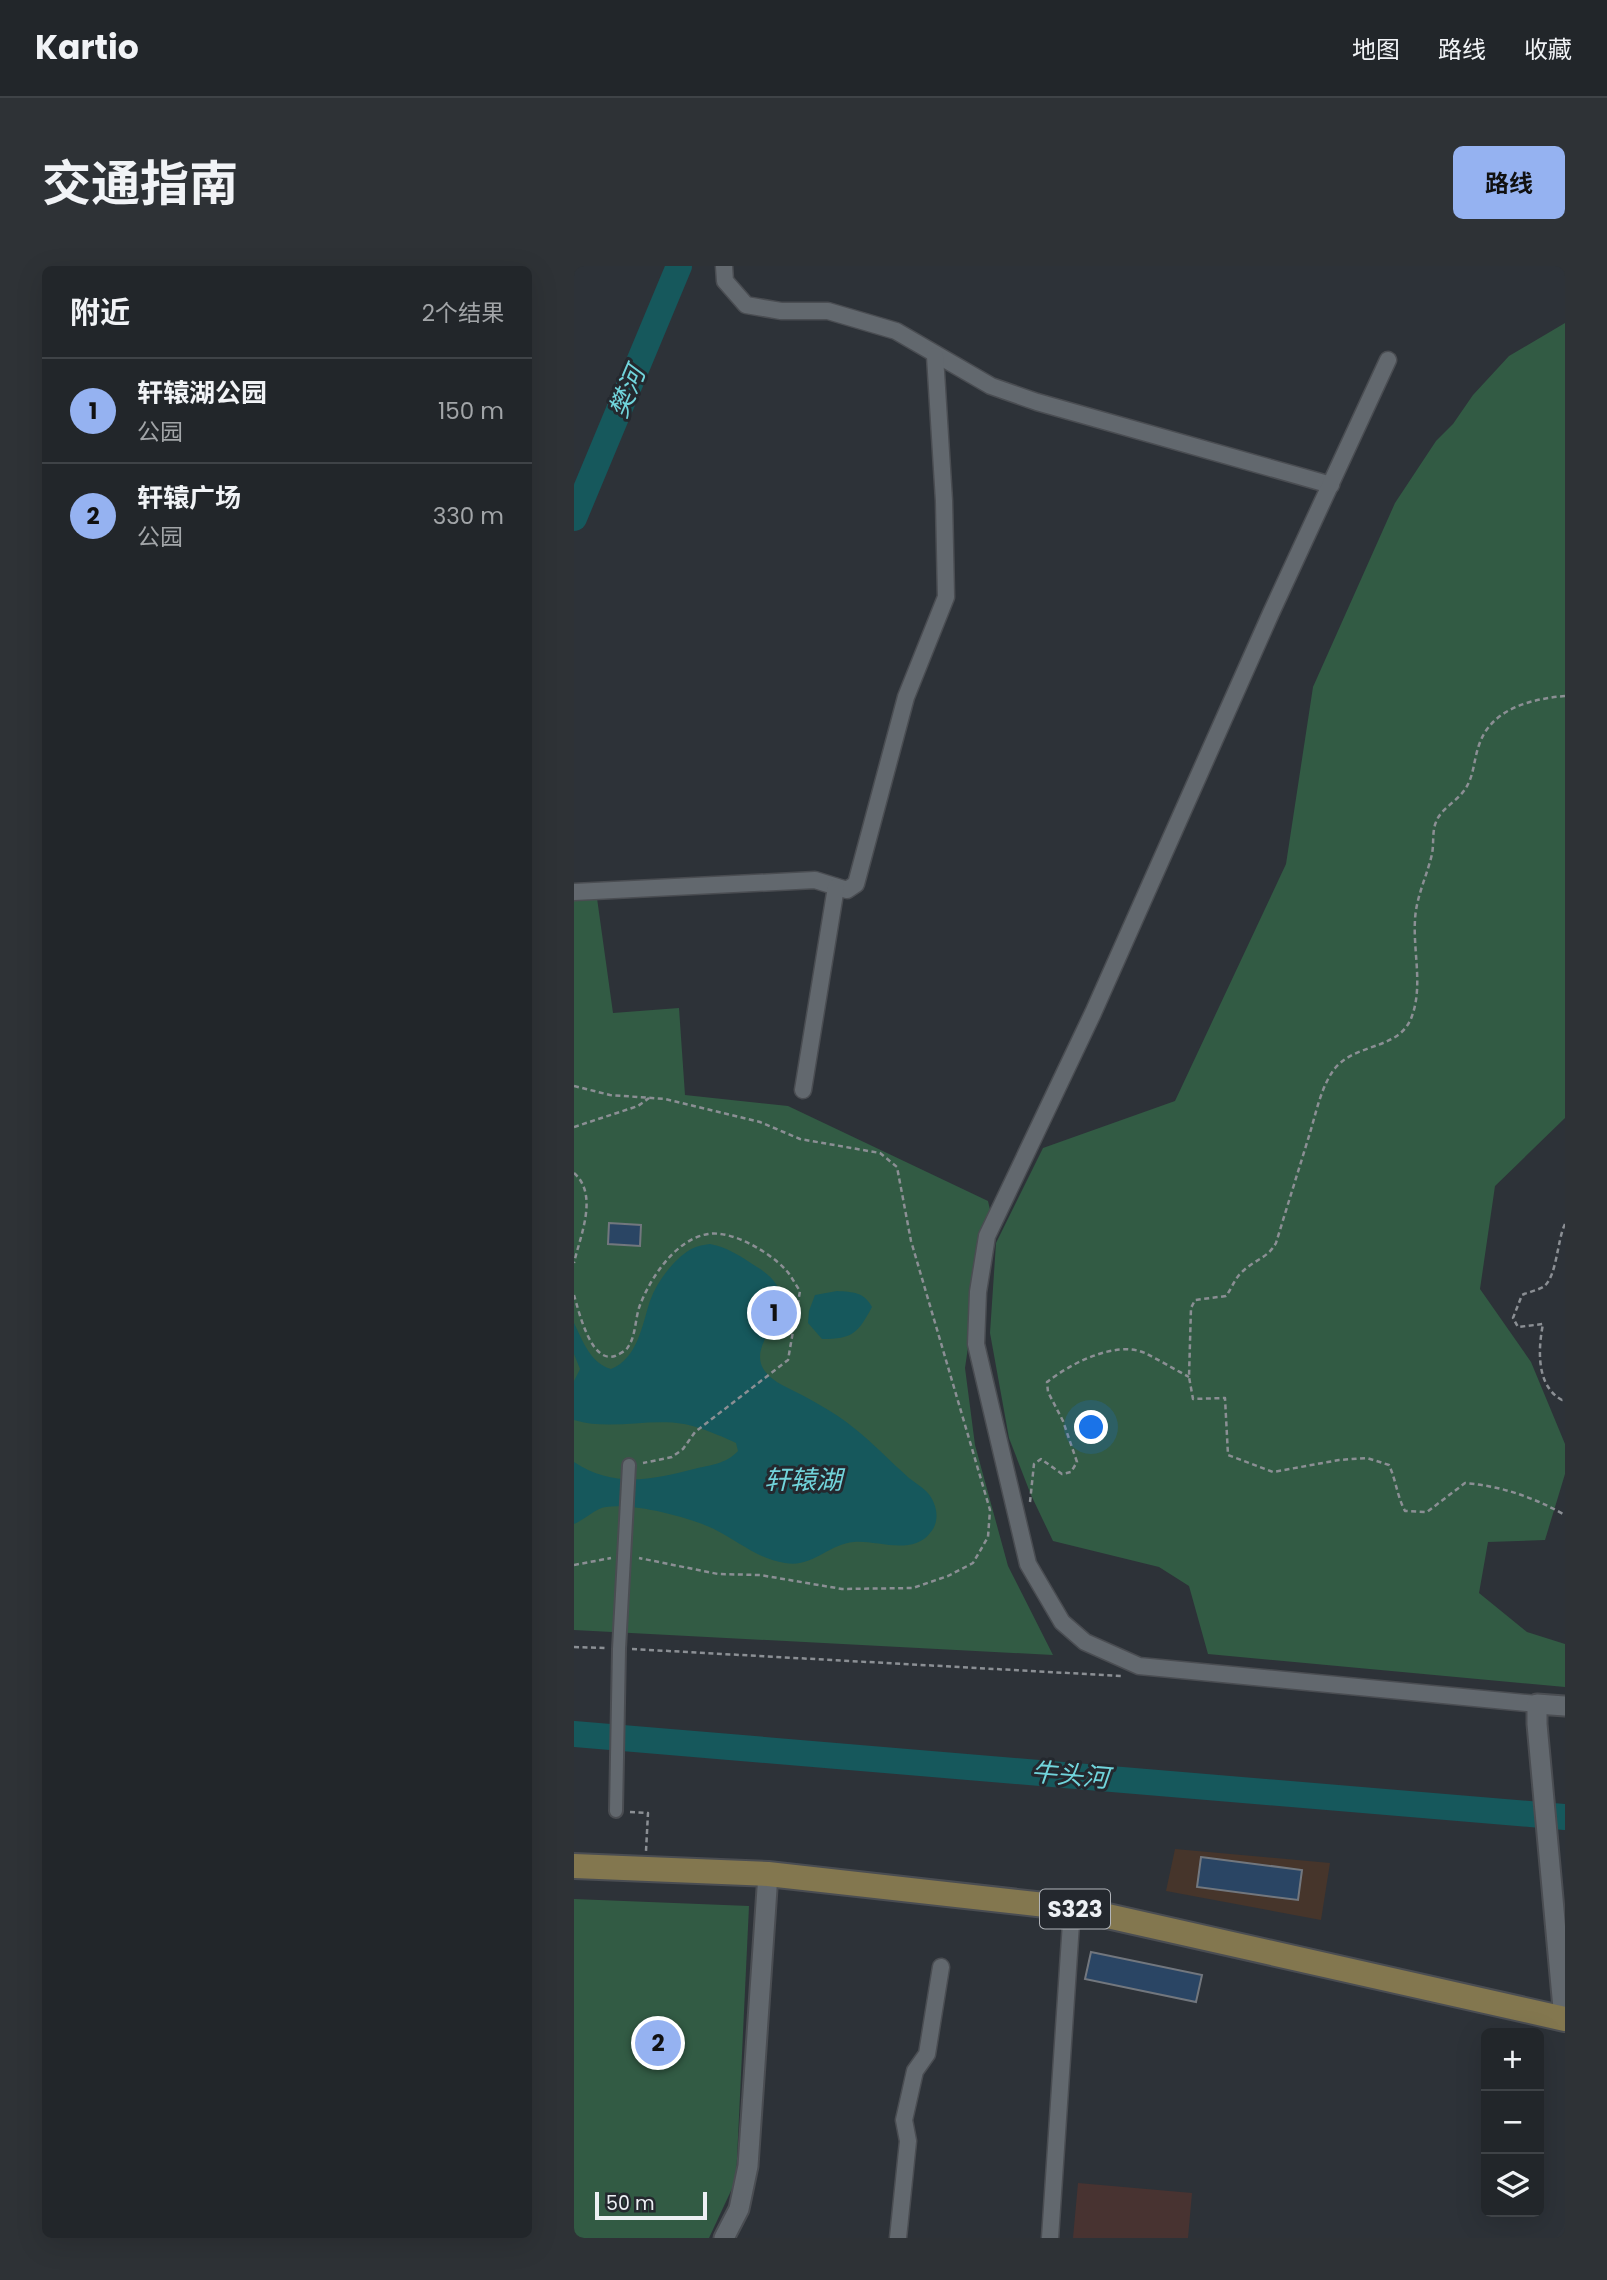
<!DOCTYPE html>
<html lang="zh">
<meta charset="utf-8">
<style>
:root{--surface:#22262a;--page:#2e3236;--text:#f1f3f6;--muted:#a2a5a8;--line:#3f4347;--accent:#95b2f1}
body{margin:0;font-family:Poppins,"Noto Sans SC",sans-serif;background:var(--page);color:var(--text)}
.controls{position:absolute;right:21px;bottom:21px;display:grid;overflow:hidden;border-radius:10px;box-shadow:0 7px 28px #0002}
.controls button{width:63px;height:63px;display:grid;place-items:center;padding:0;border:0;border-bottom:2px solid var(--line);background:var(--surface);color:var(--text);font:35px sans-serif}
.scale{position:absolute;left:21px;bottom:18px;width:112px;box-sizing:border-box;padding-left:7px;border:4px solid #edf0f4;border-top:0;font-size:19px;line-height:24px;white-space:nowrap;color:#edf0f4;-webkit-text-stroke:5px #24282e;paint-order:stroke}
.you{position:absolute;left:518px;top:1162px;width:24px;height:24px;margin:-18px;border:5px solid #fff;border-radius:50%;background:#1a73e8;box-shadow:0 0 0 10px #1a73e833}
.badge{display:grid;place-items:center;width:46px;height:46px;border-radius:50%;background:var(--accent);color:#111;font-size:23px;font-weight:700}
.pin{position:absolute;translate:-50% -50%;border:4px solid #fff;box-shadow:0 2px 7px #0006}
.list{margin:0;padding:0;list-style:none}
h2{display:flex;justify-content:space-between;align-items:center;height:91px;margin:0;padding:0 28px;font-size:30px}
h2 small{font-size:23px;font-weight:400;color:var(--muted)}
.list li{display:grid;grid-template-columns:46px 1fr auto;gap:21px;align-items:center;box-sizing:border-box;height:105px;padding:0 28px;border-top:2px solid var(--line)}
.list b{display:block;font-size:26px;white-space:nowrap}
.list p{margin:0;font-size:23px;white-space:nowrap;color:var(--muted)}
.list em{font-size:23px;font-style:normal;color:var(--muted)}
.icon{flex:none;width:38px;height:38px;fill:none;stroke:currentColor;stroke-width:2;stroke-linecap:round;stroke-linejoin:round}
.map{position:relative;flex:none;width:991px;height:1972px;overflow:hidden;border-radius:10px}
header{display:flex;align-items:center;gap:42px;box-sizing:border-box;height:98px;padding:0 35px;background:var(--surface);border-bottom:2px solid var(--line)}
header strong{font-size:33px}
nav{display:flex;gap:38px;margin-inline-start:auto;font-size:24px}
.intro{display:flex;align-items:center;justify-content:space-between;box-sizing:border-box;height:168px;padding:0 42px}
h1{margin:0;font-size:49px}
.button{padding:18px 32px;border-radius:10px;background:var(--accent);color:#111;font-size:24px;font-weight:700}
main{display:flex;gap:42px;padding:0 42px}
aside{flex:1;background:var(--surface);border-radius:10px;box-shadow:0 7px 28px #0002}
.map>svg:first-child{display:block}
.industrial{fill:#46352b}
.education{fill:#483331}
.green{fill:#325b44}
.water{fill:#16585c}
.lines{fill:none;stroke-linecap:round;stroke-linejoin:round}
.river{stroke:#16585c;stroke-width:26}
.building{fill:#2a4564;stroke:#72777e;stroke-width:2}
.pedestrian-casing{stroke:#4a4d52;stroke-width:16}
.minor-casing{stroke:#4a4d52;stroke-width:19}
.tertiary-casing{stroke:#4a4d52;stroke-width:23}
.primary-casing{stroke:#4a4d52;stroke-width:28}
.path{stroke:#8b8f94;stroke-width:2.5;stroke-dasharray:5 3.5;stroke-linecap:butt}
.pedestrian{stroke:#62686e;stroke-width:12}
.minor{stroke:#62686e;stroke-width:16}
.tertiary{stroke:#62686e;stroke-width:19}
.primary{stroke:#83774f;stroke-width:24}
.labels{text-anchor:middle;stroke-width:6;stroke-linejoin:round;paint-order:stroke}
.shield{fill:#24282e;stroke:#b1b4b9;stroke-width:2}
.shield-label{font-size:23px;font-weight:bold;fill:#edf0f4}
.water-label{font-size:26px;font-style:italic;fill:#71d4db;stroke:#24282e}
</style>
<header>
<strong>Kartio</strong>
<nav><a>地图</a><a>路线</a><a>收藏</a></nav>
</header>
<div class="intro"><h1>交通指南</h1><a class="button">路线</a></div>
<main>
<aside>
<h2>附近<small>2个结果</small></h2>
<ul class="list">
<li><span class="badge">1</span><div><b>轩辕湖公园</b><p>公园</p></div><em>150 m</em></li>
<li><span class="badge">2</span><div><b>轩辕广场</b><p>公园</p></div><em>330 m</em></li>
</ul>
</aside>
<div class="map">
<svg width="991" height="1972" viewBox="0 0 991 1972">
<rect width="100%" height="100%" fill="#2d3238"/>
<path class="industrial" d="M601,1583L756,1597L747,1654L592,1625Z"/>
<path class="education" d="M504,1917L618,1927L614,1972H499Z"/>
<g class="green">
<path d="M991,57V852L921,920L906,1023L957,1096L991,1178V1208L971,1274L914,1276L905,1327L953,1366L991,1378V1421L634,1388L615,1320L585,1301L479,1275L457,1229L435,1172L416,1067L422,977L469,882L601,835L712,598L739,421L821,237L862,175L879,158L899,129L935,90Z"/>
<path d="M0,624L22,625L39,747L105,742L111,829L214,840L414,935L420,961L407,992L391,1102L401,1179L434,1300L479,1389L0,1364Z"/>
<path d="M0,1633L175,1640L162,1914L135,1972H0Z"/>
</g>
<g class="water">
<path d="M136,978C154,981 167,991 183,1001C253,1044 138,1084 212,1121C236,1133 259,1145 280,1162C299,1177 316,1195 335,1212C340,1216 347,1220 352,1225C363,1236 367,1255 356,1267C338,1290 303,1274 280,1276C254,1278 239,1302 211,1297C184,1293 164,1275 140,1263C114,1251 61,1237 32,1241C22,1242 10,1254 0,1258V1196C40,1222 77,1214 120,1203C136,1199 152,1198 164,1185L162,1177C150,1171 123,1160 110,1158C73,1152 36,1165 0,1154V1115L6,1103L0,1088V1057C9,1075 16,1097 37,1103C64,1092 68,1059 76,1035C81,1021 89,1009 99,998C111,986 118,980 136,978Z"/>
<path d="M263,1025C279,1026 290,1026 298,1041C284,1067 279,1073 248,1073L234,1057L235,1045L241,1029Z"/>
</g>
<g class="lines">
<g class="river">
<path d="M0,252L105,0"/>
<path d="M0,1468L991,1551"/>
</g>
</g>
<g class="building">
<path d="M35,957L67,959L66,980L34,978Z"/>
<path d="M627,1591L728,1604L724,1634L623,1621Z"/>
<path d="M517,1686L628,1709L622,1736L511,1713Z"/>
</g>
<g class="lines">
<g class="pedestrian-casing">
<path id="pedestrian" d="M42,1545L45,1383L55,1199"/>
</g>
<g class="minor-casing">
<g id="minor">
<path d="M150,0L151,15L172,39L207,45H254L322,65L417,120L463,136L757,219"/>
<path d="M814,94L697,347L519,747L413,970L404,1026L402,1078L454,1298L488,1356L511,1376L565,1400L963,1438"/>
<path d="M0,626L241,614L273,624L282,618L332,431L372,331L370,235L361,90"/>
<path d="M229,824L262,621"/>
<path d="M324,1972L334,1875L330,1854L341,1805L353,1788L367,1701"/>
<path d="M476,1972L498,1642"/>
</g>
</g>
<g class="tertiary-casing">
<g id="tertiary">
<path d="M990,1753L963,1458V1438L991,1440"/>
<path d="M150,1972L165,1943L174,1900L194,1608"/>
</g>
</g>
<g class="primary-casing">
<path id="primary" d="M0,1600L194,1608L498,1642L991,1753"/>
</g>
<g class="path">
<path d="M991,430C956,433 917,443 905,479C900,493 900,508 893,520C886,534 867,542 862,556C858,565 860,578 858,588C853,610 842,631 841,654C839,685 849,720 838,750C826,784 785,776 762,801C747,819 742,848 735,870C724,906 713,941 702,977C694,992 680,994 668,1006C661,1012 658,1022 652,1030L621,1034L617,1042L615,1111L619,1133L651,1132L654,1189L699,1206L765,1194L793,1192L815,1199C822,1214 823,1230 831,1245L853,1246L891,1217C927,1220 959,1231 991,1249"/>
<path d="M0,820L36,829L91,833L186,856L226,873L306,887L323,901L337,975L416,1244L414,1271L399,1297L374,1310L339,1322L268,1323L186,1309L144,1308L65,1292"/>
<path d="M0,861L64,840L75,832"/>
<path d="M0,907C25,929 6,970 0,997"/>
<path d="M991,958C983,974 983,1012 969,1021C964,1024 955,1026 948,1029L939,1052L944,1061L969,1058C964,1083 962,1120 988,1134L991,1133"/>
<path d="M0,1029C5,1046 17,1098 41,1090C45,1088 52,1085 54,1081C62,1070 61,1052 66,1039C77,1011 102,973 134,968C158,964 195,986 211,1003C217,1009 221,1018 226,1025L214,1094L121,1166L109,1183L98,1191L69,1197"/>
<path d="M456,1236L460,1198L467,1193L488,1208L497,1206L503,1196L489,1155L474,1126L473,1116C496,1098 541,1074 571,1087C585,1094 600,1103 615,1111"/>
<path d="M0,1299L37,1292"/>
<path d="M0,1381L31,1382"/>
<path d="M58,1383L548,1410"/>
<path d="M56,1546L74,1547L72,1585"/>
</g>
<use href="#pedestrian" class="pedestrian"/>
<use href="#minor" class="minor"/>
<use href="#tertiary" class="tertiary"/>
<use href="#primary" class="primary"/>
</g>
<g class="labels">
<rect class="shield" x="466" y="1623.5" width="70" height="39" rx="5"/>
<g class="shield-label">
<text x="501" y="1651">S323</text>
</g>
<g class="water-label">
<text transform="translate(53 126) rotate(-67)" y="9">樊河</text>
<text x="229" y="1223">轩辕湖</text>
<text transform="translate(496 1509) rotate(5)" y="9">牛头河</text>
</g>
</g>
</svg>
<div class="controls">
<button>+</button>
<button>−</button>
<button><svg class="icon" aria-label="layers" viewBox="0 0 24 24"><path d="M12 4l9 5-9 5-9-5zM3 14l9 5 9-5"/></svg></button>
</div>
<div class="scale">50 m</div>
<div class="you"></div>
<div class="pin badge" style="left:200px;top:1047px">1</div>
<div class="pin badge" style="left:84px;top:1777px">2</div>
</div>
</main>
